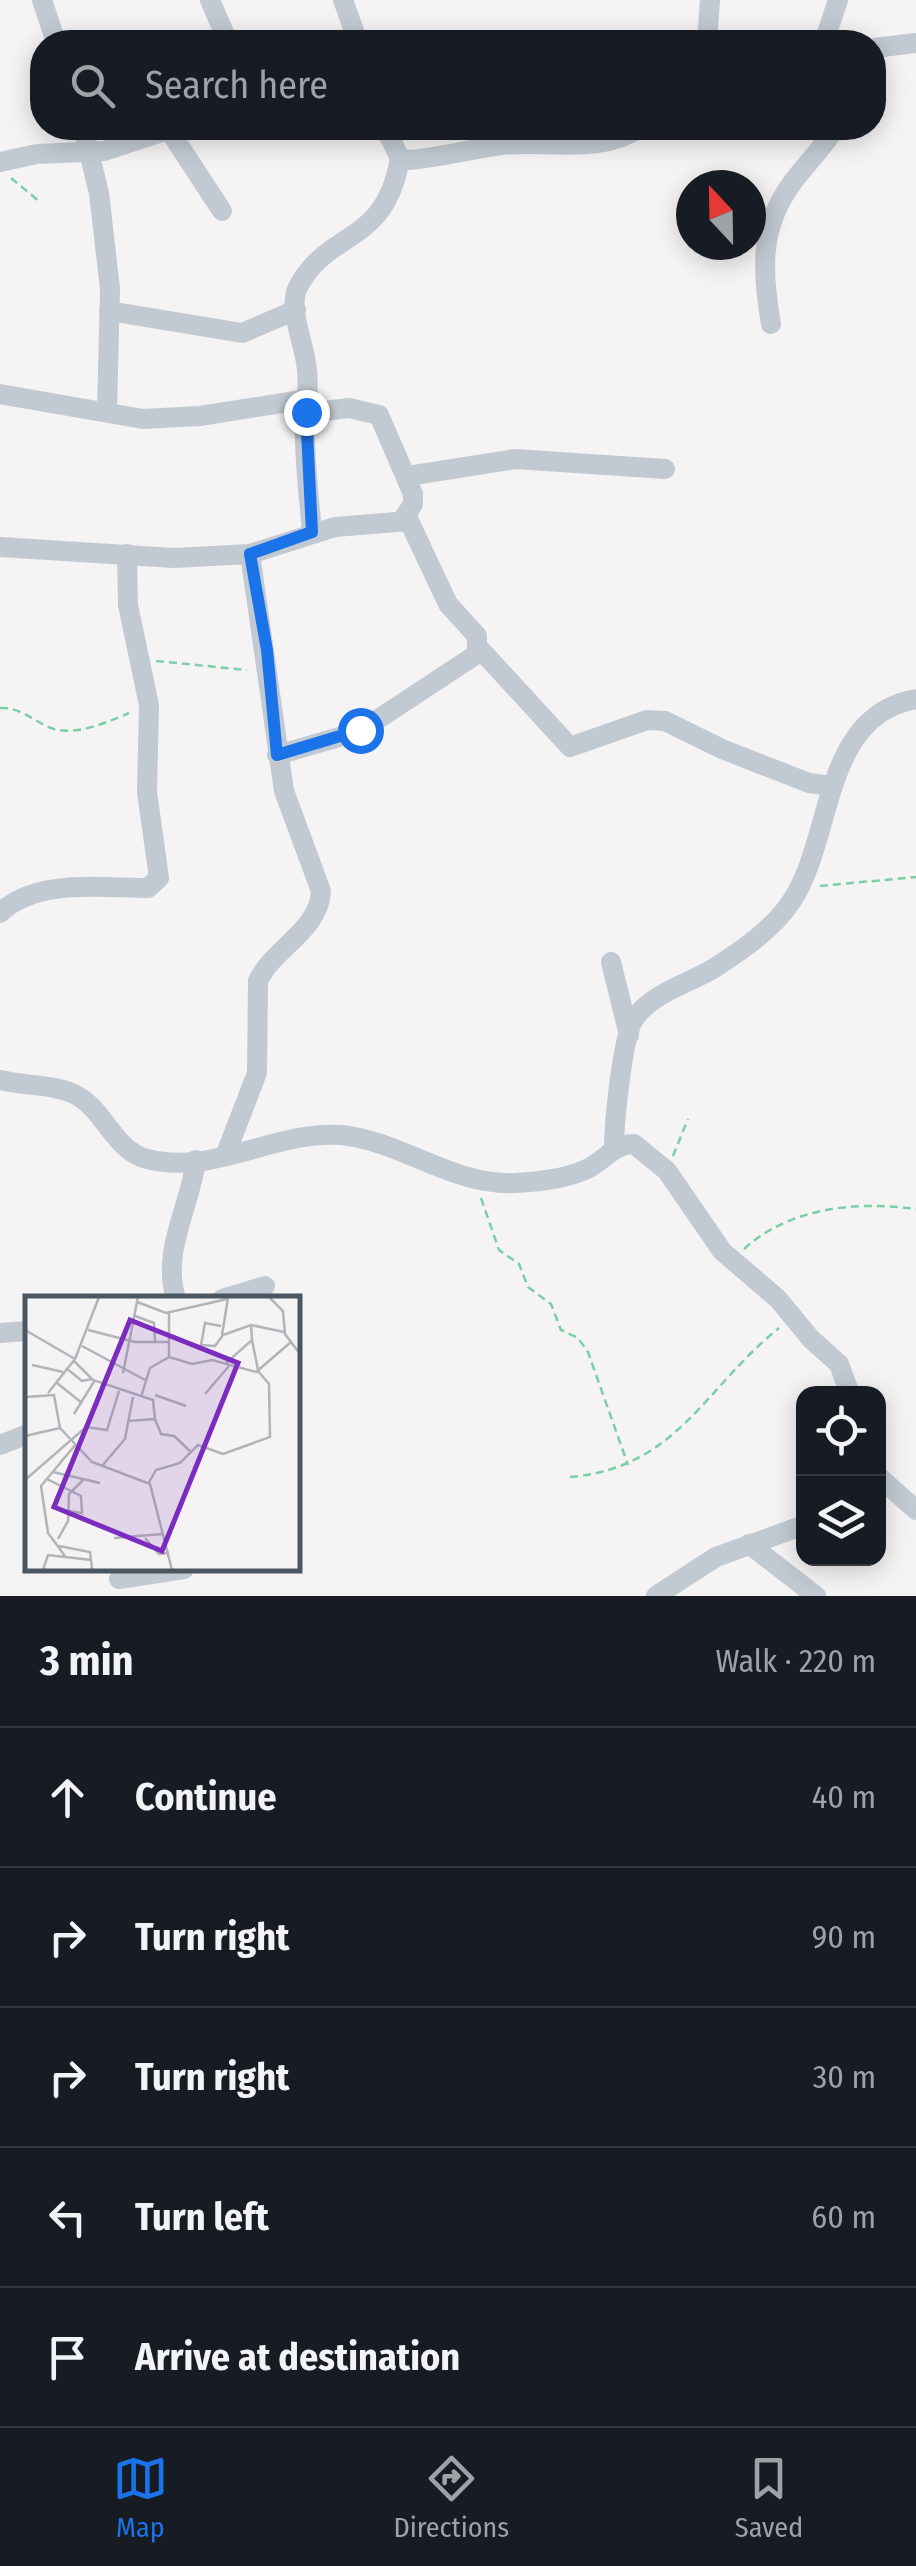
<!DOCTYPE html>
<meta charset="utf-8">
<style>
:root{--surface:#171b24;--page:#242831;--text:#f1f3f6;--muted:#9ea1a6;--line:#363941;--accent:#1a73e8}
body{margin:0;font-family:"Fira Sans Condensed",sans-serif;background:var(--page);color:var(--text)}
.controls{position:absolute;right:30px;bottom:30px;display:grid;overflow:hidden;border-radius:20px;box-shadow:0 5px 25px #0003}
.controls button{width:90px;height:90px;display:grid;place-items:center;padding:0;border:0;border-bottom:2px solid var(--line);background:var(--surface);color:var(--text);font:50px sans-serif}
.compass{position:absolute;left:676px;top:170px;width:90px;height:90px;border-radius:50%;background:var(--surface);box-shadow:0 5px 25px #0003;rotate:338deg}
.stop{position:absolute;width:30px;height:30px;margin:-22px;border:8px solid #1a73e8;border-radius:50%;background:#fff}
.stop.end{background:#1a73e8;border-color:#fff;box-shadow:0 2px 10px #0008}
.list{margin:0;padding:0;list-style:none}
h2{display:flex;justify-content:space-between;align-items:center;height:130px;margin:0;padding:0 40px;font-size:42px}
h2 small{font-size:32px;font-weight:400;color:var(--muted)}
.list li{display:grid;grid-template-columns:65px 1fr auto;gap:30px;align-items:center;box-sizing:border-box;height:140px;padding:0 40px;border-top:2px solid var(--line)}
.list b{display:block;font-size:38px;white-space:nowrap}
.list em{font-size:32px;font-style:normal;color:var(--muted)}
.icon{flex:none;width:55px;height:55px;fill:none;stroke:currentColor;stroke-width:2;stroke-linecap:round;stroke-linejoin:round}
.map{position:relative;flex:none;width:916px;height:1596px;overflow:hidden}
.search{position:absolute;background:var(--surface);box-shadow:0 5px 25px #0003;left:30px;right:30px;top:30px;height:110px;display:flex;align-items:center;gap:25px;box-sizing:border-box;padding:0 35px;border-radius:40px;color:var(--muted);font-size:38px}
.sheet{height:830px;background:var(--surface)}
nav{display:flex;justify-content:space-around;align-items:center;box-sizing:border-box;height:140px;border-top:2px solid var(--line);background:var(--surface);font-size:28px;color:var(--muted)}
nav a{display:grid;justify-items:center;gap:5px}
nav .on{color:var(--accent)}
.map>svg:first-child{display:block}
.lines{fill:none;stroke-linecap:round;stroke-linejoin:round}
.path{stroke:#7ad0a6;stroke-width:2.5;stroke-dasharray:8 5;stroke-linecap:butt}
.minor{stroke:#c1cad2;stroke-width:20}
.route{stroke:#1a73e8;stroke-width:12}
.inset-road{fill:none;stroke:#b1b4b9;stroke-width:2.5}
.view{fill:#7b2cbf;fill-opacity:0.15;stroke:#7b2cbf;stroke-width:5}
.inset-edge{fill:none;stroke:#4a5661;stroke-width:5}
</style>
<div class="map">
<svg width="916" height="1596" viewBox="0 0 916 1596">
<rect width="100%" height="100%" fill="#f5f3f3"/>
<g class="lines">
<g class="path">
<path d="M11,178L40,202"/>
<path d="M156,661L247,670"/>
<path d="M0,708C21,707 33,721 51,728C74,737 108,722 129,713"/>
<path d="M820,886L916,877"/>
<path d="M673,1156L688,1119"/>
<path d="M481,1198L499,1250L519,1264L528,1287L551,1304L561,1330L578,1338L588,1352L628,1465"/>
<path d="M744,1249C790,1207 856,1201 916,1209"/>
<path d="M570,1477C677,1468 704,1388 779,1328"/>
</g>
<g class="minor">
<path d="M42,0L56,42"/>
<path d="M210,0L228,42"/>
<path d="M343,0L358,42"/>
<path d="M707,42L710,0"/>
<path d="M784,42H808"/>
<path d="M824,42L838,0"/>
<path d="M874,48L916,43"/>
<path d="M83,128L99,193L110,289L107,410"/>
<path d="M385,128L400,158L410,160C441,157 471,149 502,145C545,140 602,155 639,128"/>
<path d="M169,130L222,211"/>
<path d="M0,162L37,154L104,151L174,128"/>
<path d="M109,311L242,333L296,310"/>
<path d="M771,324C762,272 759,228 792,183C806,164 823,148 835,128"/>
<path d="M0,394L143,419L200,416L308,399"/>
<path d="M306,413L349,408L379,415L413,494V504L403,519"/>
<path d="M408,476L515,459L665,469"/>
<path d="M312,532C309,497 304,459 305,424C306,403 310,384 306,363C303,341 288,307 298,287C329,228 385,247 400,158"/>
<path d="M0,547L174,558L250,554L335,527L409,521L448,604L477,636V654L360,731L277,755"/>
<path d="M479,648L570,747L647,720L665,721L722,749L809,783L832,786"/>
<path d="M0,913C36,878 102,888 148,888L159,878L147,792L149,705L128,605L127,554"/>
<path d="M611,962L629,1035"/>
<path d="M0,1080C24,1086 52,1084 74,1094C105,1109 113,1150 147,1159C214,1176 276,1130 341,1135C402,1141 452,1186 515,1183C539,1182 567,1179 589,1168C606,1159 614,1144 634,1144L667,1171L722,1251L778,1299L811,1339L839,1364L850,1394"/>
<path d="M614,1149C614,1124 622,1041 633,1021C648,994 691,983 716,967C742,950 773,929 791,902C834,839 821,715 916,699"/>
<path d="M225,1156L257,1073L258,981C274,947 319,931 321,891L284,791L250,554"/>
<path d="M176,1299C161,1251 190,1208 196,1160"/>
<path d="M222,1299L265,1286"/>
<path d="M0,1333L28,1331"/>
<path d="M0,1445L28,1434"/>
<path d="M878,1476L916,1510"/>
<path d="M749,1544L816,1596"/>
<path d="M119,1579L184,1569"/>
<path d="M656,1596L716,1557L804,1525"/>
</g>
</g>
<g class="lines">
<path class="route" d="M306,412L312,532L250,554L267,650L277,755L360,730"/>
</g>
<g transform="translate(25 1296)">
<rect width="275" height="275" fill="#f5f3f3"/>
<path class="inset-road" d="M244,1L258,15L260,38L275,58M112,6L141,17L202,3M144,17V61L167,68L187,64L231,76L266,46M110,20L129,27L130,45M196,30L180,27L176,49L190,50L198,39L226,29L259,36M0,34L50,63M63,34L110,46H145M197,39L203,2M227,44L233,74M57,50L122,85M49,65L68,84L128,104L130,123L102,125M200,68L227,44L226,29M7,69L38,76M41,72L57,85L67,83M98,77L113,1M32,87L57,107M23,97L50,63L74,1M180,98L204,70M130,99L161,110M0,101L29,99L35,132L67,166L125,188L147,274M116,101L125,72L144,61M49,118L70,84M130,123L136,138L149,140L165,155M0,140L35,132M77,170L100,143L108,101M28,176L75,187M22,183L56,200L57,217L44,215M0,184L61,131L82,134L94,95M123,188L131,174L155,167L173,149L198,158L245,141L244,88L233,75M89,242L137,238M120,242L134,258L144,257M33,243L43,225L44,198L58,184M34,250L65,256L66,264M40,260L23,237L16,190L51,148M18,274L23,259L66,264L67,274"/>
<path class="view" d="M105,24L213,67L137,255L29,211Z"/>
<rect width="275" height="275" class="inset-edge"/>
</g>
</svg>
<div class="controls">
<button><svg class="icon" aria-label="locate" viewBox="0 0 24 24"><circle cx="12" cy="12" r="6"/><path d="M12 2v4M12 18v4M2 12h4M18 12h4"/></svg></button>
<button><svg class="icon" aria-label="layers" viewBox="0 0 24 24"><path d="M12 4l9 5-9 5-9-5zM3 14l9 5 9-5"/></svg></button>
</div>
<svg class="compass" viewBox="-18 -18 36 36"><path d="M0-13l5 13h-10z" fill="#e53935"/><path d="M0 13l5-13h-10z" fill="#9ea1a6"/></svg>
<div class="stop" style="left:360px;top:730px"></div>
<div class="stop end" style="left:306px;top:412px"></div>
<div class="search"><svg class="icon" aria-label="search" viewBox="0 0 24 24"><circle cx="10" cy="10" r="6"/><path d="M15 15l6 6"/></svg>Search here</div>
</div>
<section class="sheet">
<h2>3 min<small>Walk · 220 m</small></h2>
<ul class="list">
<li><svg class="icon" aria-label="ahead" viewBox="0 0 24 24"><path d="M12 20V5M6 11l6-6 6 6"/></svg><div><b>Continue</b></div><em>40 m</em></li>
<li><svg class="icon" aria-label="right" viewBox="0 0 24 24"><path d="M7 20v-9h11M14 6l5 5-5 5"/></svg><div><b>Turn right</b></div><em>90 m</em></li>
<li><svg class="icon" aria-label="right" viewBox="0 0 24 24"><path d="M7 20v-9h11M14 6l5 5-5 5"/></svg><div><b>Turn right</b></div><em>30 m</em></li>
<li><svg class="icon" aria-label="left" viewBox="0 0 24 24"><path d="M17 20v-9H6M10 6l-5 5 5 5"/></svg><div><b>Turn left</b></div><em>60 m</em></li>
<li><svg class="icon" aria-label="arrive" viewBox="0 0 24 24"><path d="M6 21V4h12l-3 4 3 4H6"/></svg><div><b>Arrive at destination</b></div></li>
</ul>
</section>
<nav>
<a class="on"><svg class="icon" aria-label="map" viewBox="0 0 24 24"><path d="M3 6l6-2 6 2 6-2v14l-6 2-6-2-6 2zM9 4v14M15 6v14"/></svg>Map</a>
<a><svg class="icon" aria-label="directions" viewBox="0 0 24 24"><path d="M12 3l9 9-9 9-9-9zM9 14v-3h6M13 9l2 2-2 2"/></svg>Directions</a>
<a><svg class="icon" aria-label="saved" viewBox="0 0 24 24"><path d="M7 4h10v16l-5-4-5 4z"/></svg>Saved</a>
</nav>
